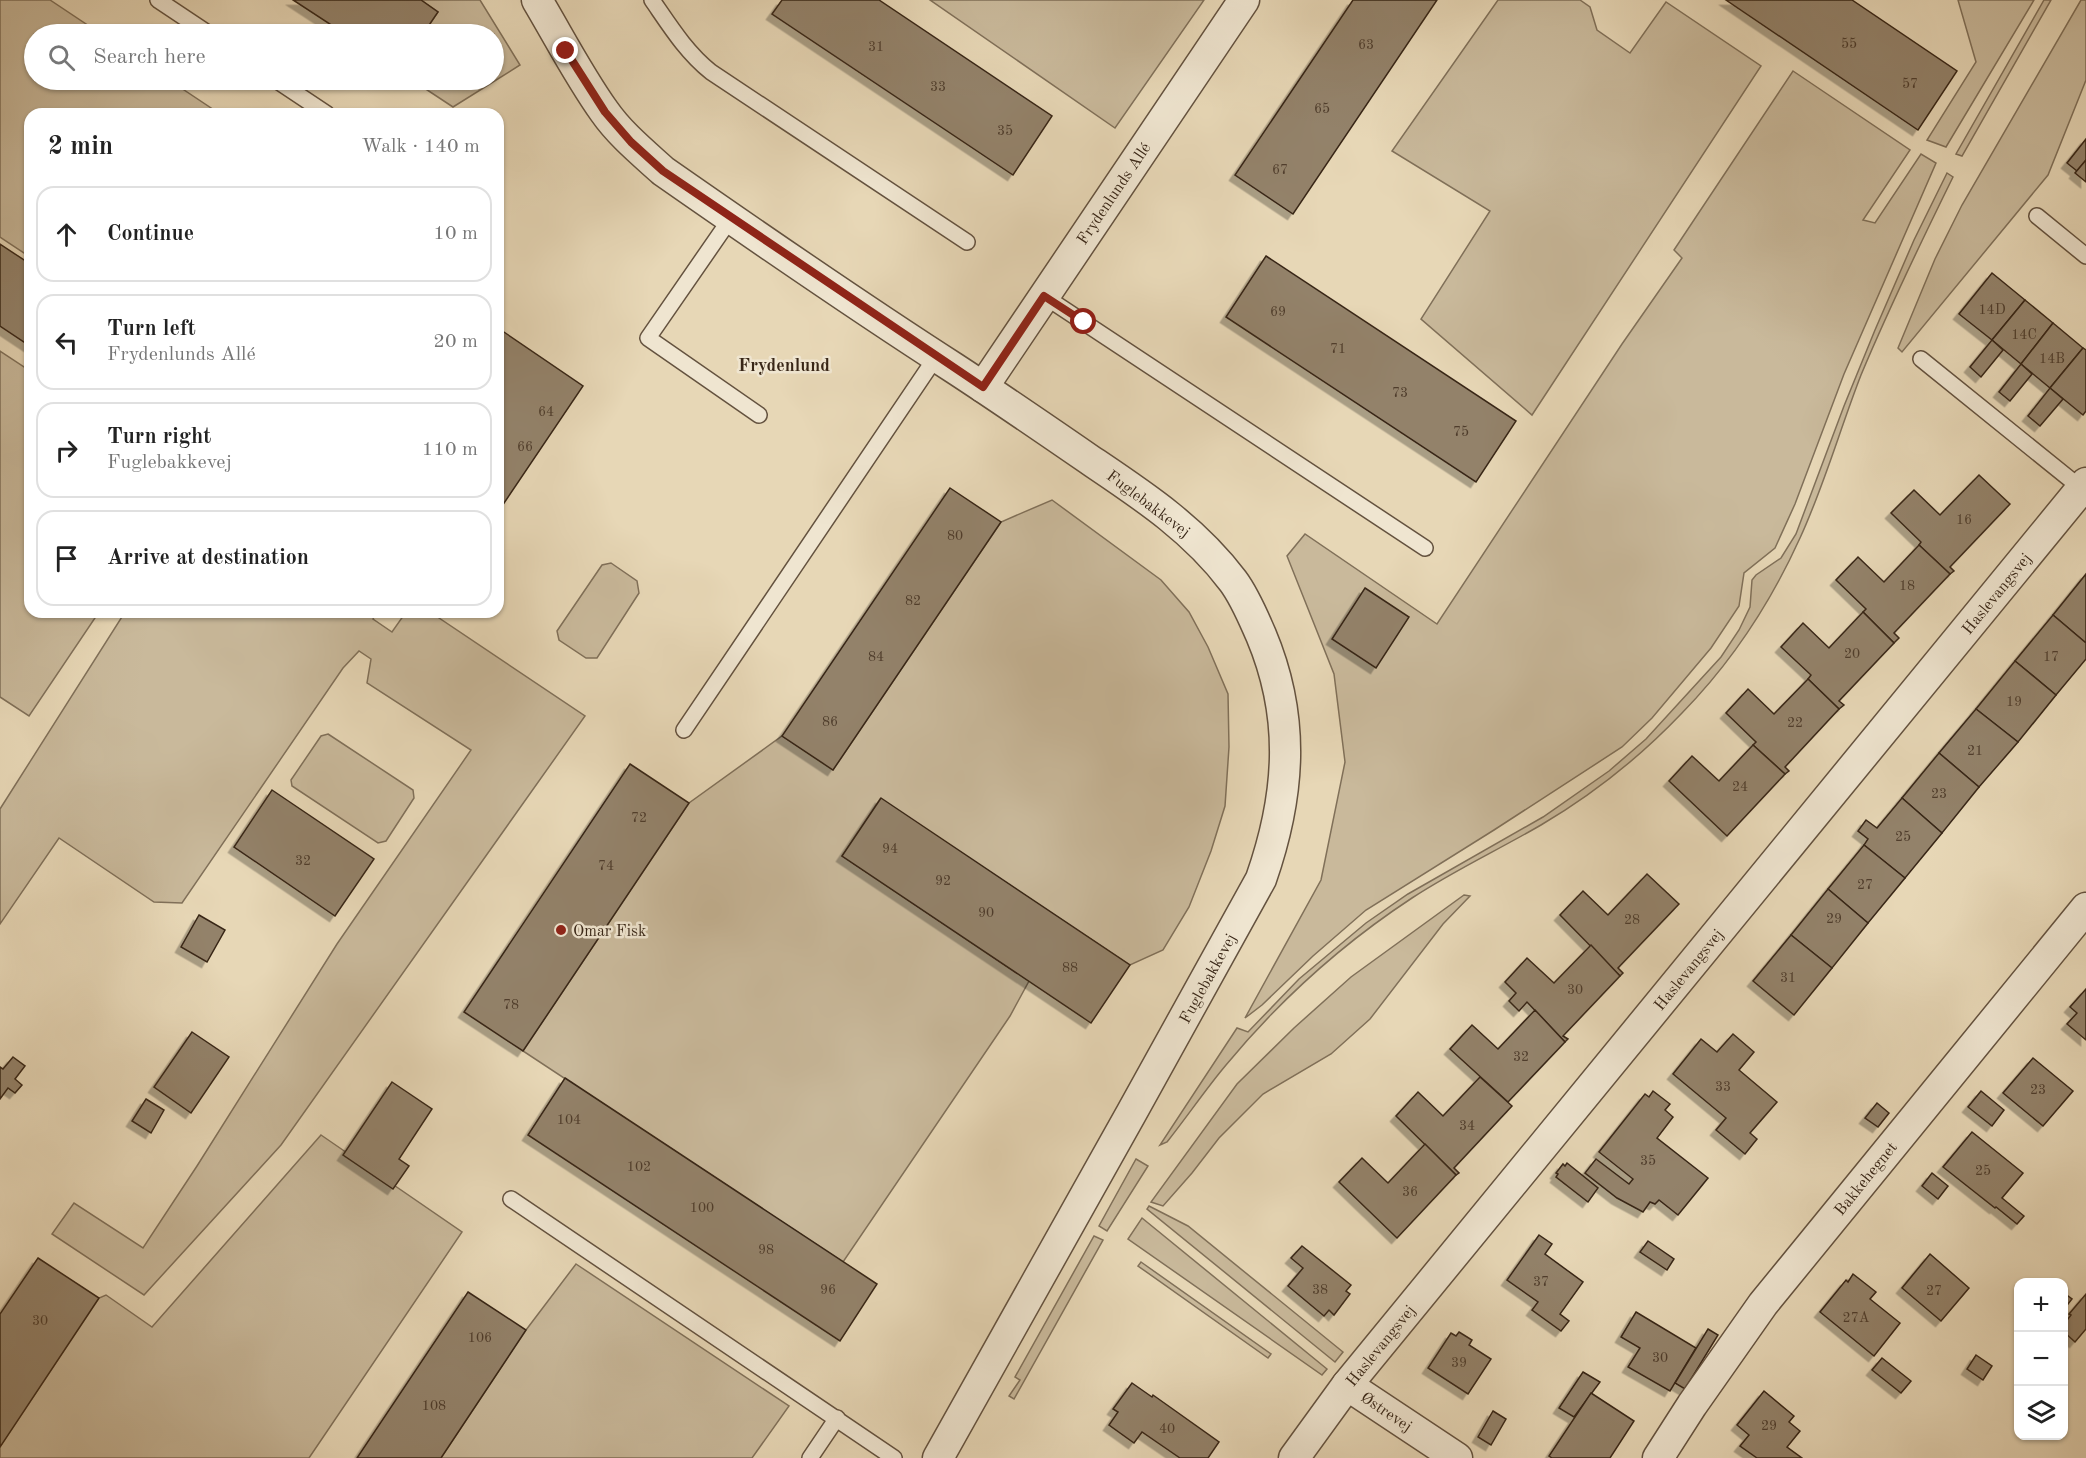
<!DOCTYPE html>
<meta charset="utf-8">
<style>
:root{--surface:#fff;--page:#f6f6f6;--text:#222;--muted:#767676;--line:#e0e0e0}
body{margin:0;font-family:"Old Standard TT",serif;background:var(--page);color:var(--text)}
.controls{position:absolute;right:18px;bottom:18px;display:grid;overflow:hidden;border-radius:12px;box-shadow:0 2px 4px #0004}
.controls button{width:54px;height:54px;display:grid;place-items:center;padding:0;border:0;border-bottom:2px solid var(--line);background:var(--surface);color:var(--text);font:30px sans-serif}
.stop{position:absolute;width:18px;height:18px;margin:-14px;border:4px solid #8f2418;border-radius:50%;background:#fff}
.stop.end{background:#8f2418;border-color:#fff;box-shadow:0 2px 6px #0008}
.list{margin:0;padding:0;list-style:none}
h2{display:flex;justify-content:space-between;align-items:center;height:78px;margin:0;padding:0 24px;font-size:26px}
h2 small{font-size:20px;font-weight:400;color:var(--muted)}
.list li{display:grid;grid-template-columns:39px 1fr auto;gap:18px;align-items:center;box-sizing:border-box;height:96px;margin:0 12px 12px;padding:0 12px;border:2px solid var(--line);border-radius:18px}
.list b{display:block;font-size:22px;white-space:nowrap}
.list p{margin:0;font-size:20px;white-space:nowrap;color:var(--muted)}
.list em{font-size:20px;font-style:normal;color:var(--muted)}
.icon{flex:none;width:33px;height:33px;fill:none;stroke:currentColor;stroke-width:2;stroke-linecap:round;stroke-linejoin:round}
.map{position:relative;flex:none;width:2086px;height:1458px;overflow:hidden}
.search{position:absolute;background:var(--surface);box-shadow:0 2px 4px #0004;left:24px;top:24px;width:480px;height:66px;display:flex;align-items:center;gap:15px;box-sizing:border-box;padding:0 21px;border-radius:33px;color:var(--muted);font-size:22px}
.panel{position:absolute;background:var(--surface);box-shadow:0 2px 4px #0004;left:24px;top:108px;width:480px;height:510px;border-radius:18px}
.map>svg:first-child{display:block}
.green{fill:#c9b99b;stroke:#807059;stroke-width:1.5}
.building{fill:#93826a;stroke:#382617;stroke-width:1.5;filter:url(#shadow)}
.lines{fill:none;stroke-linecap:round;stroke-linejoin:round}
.lane-casing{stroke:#64523f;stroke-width:18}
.street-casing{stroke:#64523f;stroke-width:33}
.lane{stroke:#efe5d0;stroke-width:15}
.street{stroke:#efe5d0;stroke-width:30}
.route{stroke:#8f2418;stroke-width:8}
.poi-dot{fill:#8f2418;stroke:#efe5d0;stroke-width:2}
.labels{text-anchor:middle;stroke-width:5;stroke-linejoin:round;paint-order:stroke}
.number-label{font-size:14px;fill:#4f3d2c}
.street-label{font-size:16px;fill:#382617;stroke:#efe5d0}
.poi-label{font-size:16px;fill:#382617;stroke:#efe5d0;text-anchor:start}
.neighbourhood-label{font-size:18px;font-weight:bold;fill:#382617;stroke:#efe5d0}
</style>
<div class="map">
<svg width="2086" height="1458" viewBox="0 0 2086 1458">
<defs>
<filter id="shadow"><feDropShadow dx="-5.5" dy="5.5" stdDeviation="0" flood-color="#0004"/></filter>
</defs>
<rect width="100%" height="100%" fill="#e7d7b6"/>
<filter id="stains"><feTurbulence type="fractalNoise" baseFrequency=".00333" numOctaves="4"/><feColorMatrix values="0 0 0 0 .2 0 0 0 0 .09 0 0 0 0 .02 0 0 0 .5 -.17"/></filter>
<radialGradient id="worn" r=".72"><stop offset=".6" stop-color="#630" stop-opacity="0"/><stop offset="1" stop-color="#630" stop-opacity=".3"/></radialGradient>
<g class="green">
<path d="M0,0H50L101,34H34V80H169L220,114H30V257L0,237Z"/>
<path d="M421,0H480L520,65L453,107L412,80H494V34H423L438,12Z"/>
<path d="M930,0H1204L1115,128Z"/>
<path d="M1498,0H1580L1590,7L1597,30L1630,53L1666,2L1761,66L1532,415L1421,319L1490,211L1392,151Z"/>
<path d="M1958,0H2034L1946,147L1927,140L1976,62Z"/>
<path d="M2044,0H2051L1962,156L1956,154Z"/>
<path d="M2081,0H2086V80L2048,175L1902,352L1898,348L1935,259L1962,205Z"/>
<path d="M1793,71L1910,150L1863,220L1875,223L1921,154L1936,163L1844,374L1795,504L1775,548L1744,573L1739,606L1711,648L1652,718L1622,747L1494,830L1366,910L1313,956L1262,1005L1245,1018L1321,880L1345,762L1334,674L1287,556L1305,534L1437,624L1622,344L1682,258L1674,250Z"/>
<path d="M1947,173L1953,177C1921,242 1889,308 1861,375C1840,429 1824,486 1800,538C1771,602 1731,663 1682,713C1641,756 1592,795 1541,825C1498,850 1453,871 1412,898C1342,944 1279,1001 1226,1065C1205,1090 1187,1117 1167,1142L1160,1145L1237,1028L1248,1032L1299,979L1366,923L1408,894L1543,817L1609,771L1646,739L1721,657L1739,630L1750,607L1752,580L1756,575L1781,558L1796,534L1844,406L1875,330L1914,240Z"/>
<path d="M0,351L30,371V612H99L29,716L0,697Z"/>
<path d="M1052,500L1161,580L1189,612L1208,647L1228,694L1229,747L1225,806L1211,851L1189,907L1163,950L1130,965L880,799L842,856L1029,981L1010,1016L843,1262L523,1051L689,803L782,736L833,770L1001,522Z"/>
<path d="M611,563L637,581L639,593L597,658H586L559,640L557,631L602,565Z"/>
<path d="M125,612H377L373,619L392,632L406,612H430L585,716L281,1145L144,1295L52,1234L74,1203L143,1248L197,1166L337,944L471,750L367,683L371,659L359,651L343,668L182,903L154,902L59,838L0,924V809Z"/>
<path d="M328,734L413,790L414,798L386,841L378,843L292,786L291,780L321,736Z"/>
<path d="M1464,895L1470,896L1443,924L1370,1019L1331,1054L1263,1094L1219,1138L1192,1173L1163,1206L1151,1202L1237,1084L1294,1028L1351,977Z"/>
<path d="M321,1135L462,1232L309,1458H0V1447L99,1298L106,1295L152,1327Z"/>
<path d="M1136,1159L1148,1166L1107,1231L1099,1226Z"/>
<path d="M1149,1206L1188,1226L1343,1352L1335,1362L1147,1209Z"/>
<path d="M1142,1218L1327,1369L1322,1375L1128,1239Z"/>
<path d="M1094,1236L1103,1240L1014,1399L1009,1396L1020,1380L1015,1377Z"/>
<path d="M1141,1262L1271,1354L1268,1358L1138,1266Z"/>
<path d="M576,1264L789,1406L752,1458H441L526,1330Z"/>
</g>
<g class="building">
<path d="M293,0H421L438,12L423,34H345Z"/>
<path d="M782,0H879L1052,116L1013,175L772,14Z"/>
<path d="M1353,0H1437L1293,214L1235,175Z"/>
<path d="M1726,0H1852L1957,71L1918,130Z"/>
<path d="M2086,139V160L2077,171L2067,163Z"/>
<path d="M2086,160V182L2075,173Z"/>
<path d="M0,244L30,264V346L0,326Z"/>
<path d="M1266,256L1516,421L1476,482L1226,317Z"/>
<path d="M1992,273L2025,300L1992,340L1959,314Z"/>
<path d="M2025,300L2053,323L2021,364L1992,340Z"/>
<path d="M2053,323L2083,348L2050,388L2021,364Z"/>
<path d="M498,328L583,386L498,512Z"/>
<path d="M1992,340L2003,350L1981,377L1970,367Z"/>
<path d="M2083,348L2086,350V411L2083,415L2050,388Z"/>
<path d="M2021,364L2032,374L2010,401L1999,392Z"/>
<path d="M2050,388L2063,399L2040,426L2028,416Z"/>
<path d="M1979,475L2010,504L1950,567L1954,571L1950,574L1919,545L1921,542L1891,513L1914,490L1940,515Z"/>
<path d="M950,488L1001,522L833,770L782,736Z"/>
<path d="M1919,545L1950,574L1894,633L1899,638L1894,643L1863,612L1866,609L1836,580L1858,557L1884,582Z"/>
<path d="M2086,574V643L2053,615Z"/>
<path d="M1365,588L1409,617L1376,668L1332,639Z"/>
<path d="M1863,612L1894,643L1839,701L1844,705L1839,709L1808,679L1811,675L1781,647L1803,623L1829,648Z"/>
<path d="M2053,615L2086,643V659L2056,695L2015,661Z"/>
<path d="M2015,661L2056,695L2018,742L1976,709Z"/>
<path d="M1808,679L1839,709L1785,767L1789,771L1785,774L1753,745L1756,742L1726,713L1748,689L1774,714Z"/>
<path d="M1976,709L2018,742L1979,787L1939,753Z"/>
<path d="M1753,745L1785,774L1727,836L1669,781L1692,756L1719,781Z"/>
<path d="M1939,753L1979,787L1942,833L1902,798Z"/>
<path d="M630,764L689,803L523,1051L464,1012Z"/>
<path d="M272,790L374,859L335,916L234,847Z"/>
<path d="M881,798L1130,965L1091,1023L842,856Z"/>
<path d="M1902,798L1942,833L1905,878L1864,845L1868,839L1858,831L1866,820L1877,828Z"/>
<path d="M1864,845L1905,878L1868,923L1828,889Z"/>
<path d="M1647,874L1679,904L1618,968L1623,973L1620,976L1560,915L1583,891L1608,915Z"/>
<path d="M1828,889L1868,923L1832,968L1791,935Z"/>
<path d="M199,915L225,930L207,962L181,947Z"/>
<path d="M1791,935L1832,968L1794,1015L1753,981Z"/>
<path d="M1591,945L1620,976L1563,1036L1568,1039L1565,1042L1527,1002L1519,1011L1509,1001L1516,993L1505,982L1527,958L1554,983Z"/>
<path d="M2086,989V1040L2067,1024L2077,1013L2070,1007Z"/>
<path d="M1535,1010L1565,1042L1508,1102L1450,1049L1472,1025L1498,1049Z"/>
<path d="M192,1032L229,1057L191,1113L154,1087Z"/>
<path d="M1733,1034L1754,1052L1739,1070L1777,1102L1750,1133L1757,1139L1745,1154L1716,1130L1726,1118L1673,1074L1701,1039L1717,1052Z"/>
<path d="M13,1057L25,1066L15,1079L22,1085L15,1093L8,1088L0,1099V1067L3,1069Z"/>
<path d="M2033,1058L2073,1091L2043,1126L2003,1093Z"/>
<path d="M1480,1077L1512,1106L1454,1168L1459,1173L1456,1175L1396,1116L1418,1092L1443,1116Z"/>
<path d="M565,1078L877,1284L840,1341L528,1135Z"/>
<path d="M392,1082L432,1109L399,1159L409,1166L393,1189L343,1155Z"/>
<path d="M1653,1091L1670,1104L1665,1110L1673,1117L1657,1138L1708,1178L1678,1215L1659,1200L1655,1204L1650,1202L1643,1212L1617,1198L1585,1173L1596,1159L1629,1184L1633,1179L1599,1152L1645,1094L1649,1097Z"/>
<path d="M1981,1091L2004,1110L1992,1126L1968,1107Z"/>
<path d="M146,1099L164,1110L151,1133L132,1121Z"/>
<path d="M1877,1103L1889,1113L1878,1127L1865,1118Z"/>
<path d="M1972,1132L2023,1173L2002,1198L2024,1216L2017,1224L1996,1207L1995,1208L1943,1167Z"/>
<path d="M1425,1144L1456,1175L1397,1238L1339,1182L1362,1158L1388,1183Z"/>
<path d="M1567,1163L1598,1188L1588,1202L1556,1177L1558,1174L1556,1173L1563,1164L1565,1166Z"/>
<path d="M1932,1173L1948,1186L1938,1199L1922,1186Z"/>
<path d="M1539,1235L1552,1244L1545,1254L1583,1282L1560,1314L1569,1321L1561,1331L1532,1310L1538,1302L1507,1280Z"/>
<path d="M1648,1241L1674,1259L1667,1270L1640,1252Z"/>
<path d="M1302,1246L1351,1285L1346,1291L1350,1294L1334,1315L1329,1310L1324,1316L1288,1286L1303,1268L1291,1258Z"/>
<path d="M1930,1254L1969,1288L1941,1321L1902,1288Z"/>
<path d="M38,1258L99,1298L0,1447V1314Z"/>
<path d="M1853,1274L1876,1292L1870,1299L1900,1323L1874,1356L1820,1312L1846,1280L1848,1282Z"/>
<path d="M468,1292L526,1330L441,1458H357Z"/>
<path d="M2064,1293L2072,1299L2064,1309Z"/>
<path d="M2086,1294V1329L2075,1342L2064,1332V1324L2071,1315L2069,1314Z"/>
<path d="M1636,1312L1696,1348L1670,1391L1628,1367L1640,1348L1621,1337Z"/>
<path d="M1708,1329L1718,1335L1685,1389L1675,1383Z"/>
<path d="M1459,1332L1472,1340L1469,1345L1491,1359L1468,1394L1428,1368L1451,1333L1456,1336Z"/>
<path d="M1976,1355L1992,1366L1983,1380L1967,1369Z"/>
<path d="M1882,1358L1911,1381L1901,1393L1872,1370Z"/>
<path d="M1583,1372L1600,1382L1574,1417L1559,1408Z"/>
<path d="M1132,1383L1152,1397L1153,1395L1219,1442L1208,1458H1180L1142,1432L1134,1443L1109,1425L1118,1412L1113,1409Z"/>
<path d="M1764,1391L1794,1416L1789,1422L1800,1431L1787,1447L1802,1458H1757L1740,1446L1749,1435L1737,1425Z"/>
<path d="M1591,1393L1634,1421L1610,1458H1552L1549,1456Z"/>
<path d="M1493,1411L1506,1419L1491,1445L1478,1437Z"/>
</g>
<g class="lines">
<g class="lane-casing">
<g id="lane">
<path d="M158,0L209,34"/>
<path d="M652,0C670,26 686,52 711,72L967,242"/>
<path d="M276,80L327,114"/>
<path d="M2037,216L2086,256"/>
<path d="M731,218L648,338L759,415"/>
<path d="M1044,296L1425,548"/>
<path d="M1921,359L2082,489"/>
<path d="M684,730L936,357"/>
<path d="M511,1199L894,1458"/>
<path d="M810,1458L837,1418"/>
</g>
</g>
<g class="street-casing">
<g id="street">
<path d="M537,0C559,37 579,76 604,111C620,134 642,152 663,171C759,238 856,305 954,368C1000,398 1045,429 1090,460C1142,495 1194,529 1233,581C1245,597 1253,617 1261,635C1296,718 1290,796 1261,879L1132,1112L938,1458"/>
<path d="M983,387L1244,0"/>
<path d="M1347,1385L1457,1458"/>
<path d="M1294,1458L1347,1385L2086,483"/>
<path d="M1658,1458L1692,1405L1763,1304L2086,908"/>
</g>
</g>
<use href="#lane" class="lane"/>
<use href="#street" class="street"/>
</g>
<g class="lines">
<path class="route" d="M566,51L605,112L631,142L663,171L983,387L1044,296L1084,322"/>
</g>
<circle class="poi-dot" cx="561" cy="930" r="6"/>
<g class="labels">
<g class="number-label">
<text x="1849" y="48">55</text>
<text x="1366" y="49">63</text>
<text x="876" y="51">31</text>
<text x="1910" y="88">57</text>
<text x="938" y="91">33</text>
<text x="1322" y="113">65</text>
<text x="1005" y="135">35</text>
<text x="1280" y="174">67</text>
<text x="1992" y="314">14D</text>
<text x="1278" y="316">69</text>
<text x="2024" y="339">14C</text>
<text x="1338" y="353">71</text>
<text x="2052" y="363">14B</text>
<text x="1400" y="397">73</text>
<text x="546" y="416">64</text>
<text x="1461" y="436">75</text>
<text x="525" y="451">66</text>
<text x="1964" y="524">16</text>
<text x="955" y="540">80</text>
<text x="1907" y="590">18</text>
<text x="913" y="605">82</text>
<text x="1852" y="658">20</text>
<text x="876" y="661">84</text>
<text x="2051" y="661">17</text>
<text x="2014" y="706">19</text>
<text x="830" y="726">86</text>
<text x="1795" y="727">22</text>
<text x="1975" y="755">21</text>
<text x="1740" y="791">24</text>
<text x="1939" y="798">23</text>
<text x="639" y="822">72</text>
<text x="1903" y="841">25</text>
<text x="890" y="853">94</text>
<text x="303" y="865">32</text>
<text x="606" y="870">74</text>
<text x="943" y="885">92</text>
<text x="1865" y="889">27</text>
<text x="986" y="917">90</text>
<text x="1834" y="923">29</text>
<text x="1632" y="924">28</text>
<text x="1070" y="972">88</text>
<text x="1788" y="982">31</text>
<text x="1575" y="994">30</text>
<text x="511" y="1009">78</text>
<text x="1521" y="1061">32</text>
<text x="1723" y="1091">33</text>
<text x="2038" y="1094">23</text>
<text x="569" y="1124">104</text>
<text x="1467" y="1130">34</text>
<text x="1648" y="1165">35</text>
<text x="639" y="1171">102</text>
<text x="1983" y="1175">25</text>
<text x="1410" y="1196">36</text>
<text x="702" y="1212">100</text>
<text x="766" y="1254">98</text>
<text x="1541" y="1286">37</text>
<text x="828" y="1294">96</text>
<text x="1320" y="1294">38</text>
<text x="1934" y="1295">27</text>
<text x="1856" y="1322">27A</text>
<text x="40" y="1325">30</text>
<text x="480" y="1342">106</text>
<text x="1660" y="1362">30</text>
<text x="1459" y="1367">39</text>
<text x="434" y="1410">108</text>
<text x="1769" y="1430">29</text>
<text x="1167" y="1433">40</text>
</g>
<g class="street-label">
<text transform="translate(1113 193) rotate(-56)" y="6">Frydenlunds Allé</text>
<text transform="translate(1149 503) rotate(37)" y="6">Fuglebakkevej</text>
<text transform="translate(1996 593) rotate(-51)" y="6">Haslevangsvej</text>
<text transform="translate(1688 969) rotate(-51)" y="6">Haslevangsvej</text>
<text transform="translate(1207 978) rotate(-61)" y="6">Fuglebakkevej</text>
<text transform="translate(1865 1178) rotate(-51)" y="6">Bakkehegnet</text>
<text transform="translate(1380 1345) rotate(-51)" y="6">Haslevangsvej</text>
<text transform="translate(1387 1411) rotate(34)" y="6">Østrevej</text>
</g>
<g class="poi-label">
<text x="573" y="936">Omar Fisk</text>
</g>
<g class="neighbourhood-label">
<text x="784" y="371">Frydenlund</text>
</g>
</g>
<rect width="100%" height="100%" filter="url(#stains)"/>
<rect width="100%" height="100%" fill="url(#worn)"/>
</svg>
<div class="controls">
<button>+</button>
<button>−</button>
<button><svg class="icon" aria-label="layers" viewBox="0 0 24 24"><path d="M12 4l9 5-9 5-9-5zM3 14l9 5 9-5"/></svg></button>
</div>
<div class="stop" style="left:1084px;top:322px"></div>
<div class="stop end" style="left:566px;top:51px"></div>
<div class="search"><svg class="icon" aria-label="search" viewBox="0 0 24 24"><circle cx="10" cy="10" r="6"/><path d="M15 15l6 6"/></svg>Search here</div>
<section class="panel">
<h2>2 min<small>Walk · 140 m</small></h2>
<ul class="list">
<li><svg class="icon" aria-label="ahead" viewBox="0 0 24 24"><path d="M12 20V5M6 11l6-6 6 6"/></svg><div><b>Continue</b></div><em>10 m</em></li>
<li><svg class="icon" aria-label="left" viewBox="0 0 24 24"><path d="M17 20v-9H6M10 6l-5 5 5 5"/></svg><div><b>Turn left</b><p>Frydenlunds Allé</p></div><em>20 m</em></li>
<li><svg class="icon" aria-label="right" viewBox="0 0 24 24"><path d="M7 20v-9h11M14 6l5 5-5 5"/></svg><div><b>Turn right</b><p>Fuglebakkevej</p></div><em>110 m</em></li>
<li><svg class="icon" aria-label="arrive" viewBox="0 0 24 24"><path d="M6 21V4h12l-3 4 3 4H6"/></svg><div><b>Arrive at destination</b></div></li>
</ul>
</section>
</div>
